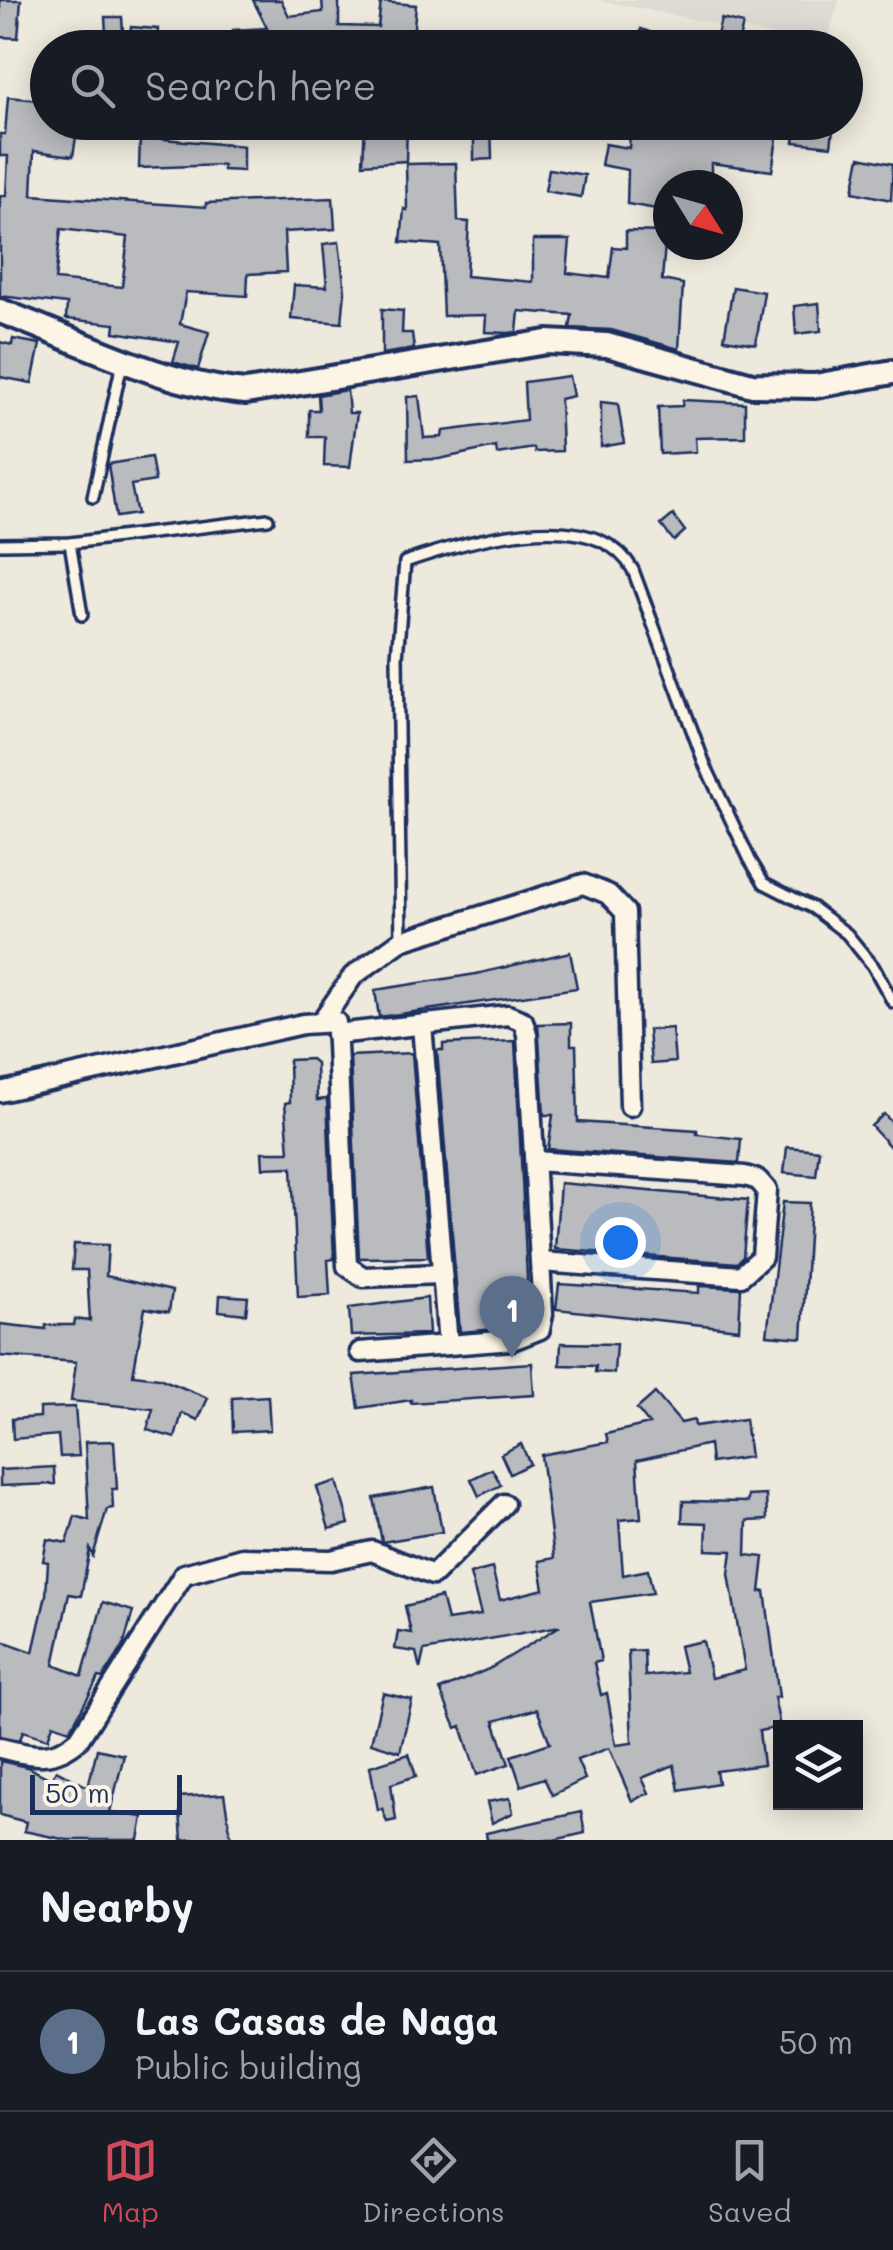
<!DOCTYPE html>
<style>
:root{--surface:#171b24;--page:#20242c;--text:#f1f3f6;--muted:#9ea1a6;--line:#363941;--accent:#d1495b}
body{margin:0;font-family:Mali,sans-serif;background:var(--page);color:var(--text)}
.controls{position:absolute;right:30px;bottom:30px;display:grid;overflow:hidden;border-radius:0px;box-shadow:0 5px 25px #0003}
.controls button{width:90px;height:90px;display:grid;place-items:center;padding:0;border:0;border-bottom:2px solid var(--line);background:var(--surface);color:var(--text);font:50px sans-serif}
.compass{position:absolute;left:653px;top:170px;width:90px;height:90px;border-radius:50%;background:var(--surface);box-shadow:0 5px 25px #0003;rotate:127deg}
.scale{position:absolute;left:30px;bottom:25px;width:152px;box-sizing:border-box;padding-left:10px;border:5px solid #1b2f5e;border-top:0;font-size:28px;line-height:35px;white-space:nowrap;color:#1b2f5e;-webkit-text-stroke:8px #fcf5e5;paint-order:stroke}
.you{position:absolute;left:620px;top:1242px;width:35px;height:35px;margin:-25px;border:8px solid #fff;border-radius:50%;background:#1a73e8;box-shadow:0 0 0 15px #1a73e833}
.badge{display:grid;place-items:center;width:65px;height:65px;border-radius:50%;background:var(--accent);color:#fff;font-size:32px;font-weight:700}
.pin{position:absolute;translate:-50% -82px;filter:drop-shadow(0 2px 5px #0008)}
.pin::after{content:'';position:absolute;top:52px;width:35px;height:30px;background:inherit;clip-path:polygon(0 0,100% 0,50% 100%)}
.list{margin:0;padding:0;list-style:none}
h2{display:flex;justify-content:space-between;align-items:center;height:130px;margin:0;padding:0 40px;font-size:42px}
h2 small{font-size:32px;font-weight:400;color:var(--muted)}
.list li{display:grid;grid-template-columns:65px 1fr auto;gap:30px;align-items:center;box-sizing:border-box;height:140px;padding:0 40px;border-top:2px solid var(--line)}
.list b{display:block;font-size:38px;white-space:nowrap}
.list p{margin:0;font-size:32px;white-space:nowrap;color:var(--muted)}
.list em{font-size:32px;font-style:normal;color:var(--muted)}
.icon{flex:none;width:55px;height:55px;fill:none;stroke:currentColor;stroke-width:2;stroke-linecap:round;stroke-linejoin:round}
.map{position:relative;flex:none;width:893px;height:1840px;overflow:hidden}
.search{position:absolute;background:var(--surface);box-shadow:0 5px 25px #0003;left:30px;right:30px;top:30px;height:110px;display:flex;align-items:center;gap:25px;box-sizing:border-box;padding:0 35px;border-radius:55px;color:var(--muted);font-size:38px}
.sheet{height:270px;background:var(--surface)}
nav{display:flex;justify-content:space-around;align-items:center;box-sizing:border-box;height:140px;border-top:2px solid var(--line);background:var(--surface);font-size:28px;color:var(--muted)}
nav a{display:grid;justify-items:center;gap:5px}
nav .on{color:var(--accent)}
.map>svg:first-child{display:block}
.built{fill:#dedbd4}
.building{fill:#babbbe;stroke:#1b2f5e;stroke-width:2.5;fill-rule:evenodd}
.lines{fill:none;stroke-linecap:round;stroke-linejoin:round}
.service-casing{stroke:#1b2f5e;stroke-width:16}
.minor-casing{stroke:#1b2f5e;stroke-width:25}
.tertiary-casing{stroke:#1b2f5e;stroke-width:30}
.service{stroke:#fcf5e5;stroke-width:9}
.minor{stroke:#fcf5e5;stroke-width:18}
.tertiary{stroke:#fcf5e5;stroke-width:22}
</style>
<div class="map">
<svg width="893" height="1840" viewBox="0 0 893 1840">
<rect width="100%" height="100%" fill="#eee9dd"/>
<filter id="ink" filterUnits="userSpaceOnUse"><feTurbulence type="fractalNoise" baseFrequency=".01" numOctaves="2"/><feDisplacementMap in="SourceGraphic" scale="20" xChannelSelector="R" yChannelSelector="G"/><feConvolveMatrix kernelMatrix="1 2 1 2 8 2 1 2 1" color-interpolation-filters="sRGB"/></filter>
<g filter="url(#ink)">
<path class="built" d="M597,0H839L826,46Z"/>
<g class="building">
<path d="M0,0H21L18,38L0,37Z"/>
<path d="M253,0H281L289,16L323,12L322,0H339V26L378,27L381,2L416,5L412,48H233V30L267,28Z"/>
<path d="M105,17H122L123,33H106Z"/>
<path d="M721,19L743,24L737,48H714Z"/>
<path d="M131,27L158,29L156,48H129Z"/>
<path d="M641,29L685,45V48H634Z"/>
<path d="M8,97L39,100L38,104L48,106V122H68L66,135L76,137L73,156L34,151L32,195L206,207V203L333,198L335,229L284,232L286,272L248,274L247,296L186,292L180,324L209,332L198,369L173,362L179,342L114,332L115,324L66,319L67,304L0,296V196H6L8,156H0V134H5ZM61,229L128,237L122,287L55,280Z"/>
<path d="M365,122H407L406,161L363,164Z"/>
<path d="M474,122H491L492,159L474,160Z"/>
<path d="M631,122H687L740,135L777,138L772,171L711,163V185H668V211L627,204L628,170L601,165L605,144L629,148Z"/>
<path d="M797,122H834L831,146L794,142Z"/>
<path d="M140,137L243,146V171L223,170V165L139,168Z"/>
<path d="M860,157L893,164L891,200L853,192Z"/>
<path d="M456,163L458,221L469,222L466,276L533,282V240H570L567,273L609,278L613,247L626,248V231L666,232L662,280L683,284L679,349L611,330L570,328L572,315L519,311L517,332L508,333L485,332L486,315L443,316L440,245L401,242L404,209L407,210L406,164Z"/>
<path d="M549,169L585,175L581,197L545,191Z"/>
<path d="M339,242L345,291L342,323L291,319L294,285L327,287L323,244Z"/>
<path d="M733,287L764,292L756,344L724,339Z"/>
<path d="M819,303L821,331L796,334L794,306Z"/>
<path d="M382,309L403,311L402,333H412L414,349L382,354Z"/>
<path d="M13,339L40,344L32,383L0,377V342L12,345Z"/>
<path d="M569,376L573,396L560,399L562,451L535,452L534,448L497,454L496,447L439,459L408,460L407,397L419,396L424,438L442,437L443,431L526,420L524,382Z"/>
<path d="M347,390L349,413H357L350,467L324,466L325,437H309V410H319L318,395Z"/>
<path d="M683,400L745,403V437L695,438L696,452L660,454L658,407L682,406Z"/>
<path d="M601,402L618,404L624,443L601,447Z"/>
<path d="M151,457L155,481L131,485L137,514L116,517L108,464Z"/>
<path d="M673,515L685,531L674,541L661,525Z"/>
<path d="M570,952L577,988L379,1017L375,990L476,974Z"/>
<path d="M571,1023V1045H576L578,1122L697,1130V1134L741,1139L739,1163L548,1149L553,1115H544L538,1024Z"/>
<path d="M672,1028L675,1062L651,1064L648,1030Z"/>
<path d="M515,1041L529,1318L509,1328L460,1332L437,1050H443V1044Z"/>
<path d="M412,1053L428,1257L359,1258L350,1056Z"/>
<path d="M311,1059L316,1063L317,1100L327,1099L334,1259L328,1260L330,1295L298,1297L292,1167L263,1168L262,1152H289L285,1103L290,1102L289,1060Z"/>
<path d="M884,1114L893,1124V1150L871,1126Z"/>
<path d="M787,1147L819,1150L816,1176L784,1173Z"/>
<path d="M560,1183L748,1200L743,1257L737,1263L555,1249Z"/>
<path d="M783,1202L810,1203L802,1338L767,1335Z"/>
<path d="M74,1244L108,1245L106,1276L172,1291L169,1312L145,1308L133,1375L159,1378L208,1398L198,1420L182,1413L175,1438L147,1430L153,1409L71,1401L76,1362L0,1356V1324L46,1329V1325H74L75,1319L90,1321L87,1270H72Z"/>
<path d="M559,1284L699,1293V1286L741,1288L739,1329L556,1309Z"/>
<path d="M220,1295L248,1297L246,1314L219,1311Z"/>
<path d="M427,1298L429,1334L351,1336L349,1308Z"/>
<path d="M561,1343L616,1344L614,1373L595,1372L596,1366L560,1365Z"/>
<path d="M532,1363L534,1395L411,1403V1400L359,1408L354,1375Z"/>
<path d="M655,1393L681,1423L694,1420L695,1426L745,1419L750,1457L711,1463L709,1444L637,1460L641,1518L619,1520L623,1575L648,1570L653,1593L590,1602L601,1661L594,1663L601,1695L607,1693L616,1745L632,1743L628,1651L644,1650L645,1676L685,1672L679,1646L703,1641L711,1678L745,1670L729,1574L732,1551L706,1550L707,1523L682,1522L683,1501L748,1502V1496L766,1495L767,1520L747,1521L746,1555L764,1557L760,1592L765,1591L779,1697H774L780,1727L759,1731L763,1765L716,1771L718,1783L679,1790L674,1765L642,1778L649,1793L632,1801L609,1748L577,1760L585,1779L552,1795L544,1778L521,1786L511,1756L550,1743L537,1709L494,1721L509,1764L477,1775L461,1726L456,1728L440,1690L491,1668L560,1626L424,1651L420,1669L416,1652L395,1649L398,1631L411,1633L405,1606L441,1597L447,1620L481,1615L470,1574L492,1568L500,1600L544,1589L539,1561L554,1558L541,1455L608,1442L606,1434L649,1424L637,1409Z"/>
<path d="M268,1396L270,1430L233,1432L232,1398Z"/>
<path d="M75,1407L79,1456L60,1457L58,1435L13,1439L12,1419L40,1417V1408Z"/>
<path d="M114,1441L117,1489H112L113,1508L107,1509L93,1556L90,1549L81,1596L69,1594L54,1665L82,1676L103,1602L133,1611L123,1647L103,1678L99,1677L70,1730L53,1724L48,1739L23,1731L20,1740L0,1736V1640L33,1652L46,1595L48,1562L43,1561L47,1539L67,1543L75,1516L89,1520L85,1442Z"/>
<path d="M521,1444L530,1464L510,1474L501,1454Z"/>
<path d="M54,1467L55,1484L0,1486V1470Z"/>
<path d="M492,1469L501,1485L479,1496L471,1479Z"/>
<path d="M337,1481L349,1524L329,1529L317,1487Z"/>
<path d="M434,1487L442,1532L382,1542L374,1498Z"/>
<path d="M383,1693L412,1700L400,1752L371,1743Z"/>
<path d="M97,1749L124,1755L110,1812L143,1817L139,1840H67L24,1831L26,1822L0,1815V1761L27,1767L51,1779L56,1770L88,1787Z"/>
<path d="M409,1754L416,1776L391,1784L396,1820L387,1822L382,1808L378,1810L370,1766Z"/>
<path d="M224,1794L231,1837L182,1840L179,1797Z"/>
<path d="M510,1798L513,1813L492,1823L487,1802Z"/>
<path d="M581,1812L585,1833L554,1840H487L486,1833Z"/>
</g>
<g class="lines">
<g class="service-casing">
<g id="service">
<path d="M93,497L122,363"/>
<path d="M70,543L82,615"/>
<path d="M0,544L70,543L268,519"/>
<path d="M401,941L397,657L405,562C463,542 595,501 633,570L705,765L750,860L764,883L813,908L847,934L873,966L893,1002"/>
</g>
</g>
<g class="minor-casing">
<g id="minor">
<path d="M321,1022L353,976L401,941L583,884L608,894L625,912L630,1106"/>
<path d="M422,1025L448,1345"/>
<path d="M336,1034L508,1015L523,1021L527,1034L543,1314L540,1329L512,1340L360,1352"/>
<path d="M0,1092L303,1024L336,1022L347,1266L363,1277L441,1274"/>
<path d="M535,1161L745,1176L758,1180L767,1190L762,1257L741,1276L540,1262"/>
<path d="M0,1748C32,1756 53,1762 79,1739L184,1574L242,1558L331,1560L372,1551L433,1575L504,1504"/>
</g>
</g>
<g class="tertiary-casing">
<path id="tertiary" d="M0,311C78,340 162,385 246,392L547,342L607,345L752,385L815,386L893,372"/>
</g>
<use href="#service" class="service"/>
<use href="#minor" class="minor"/>
<use href="#tertiary" class="tertiary"/>
</g>
</g>
</svg>
<div class="controls">
<button><svg class="icon" aria-label="layers" viewBox="0 0 24 24"><path d="M12 4l9 5-9 5-9-5zM3 14l9 5 9-5"/></svg></button>
</div>
<svg class="compass" viewBox="-18 -18 36 36"><path d="M0-13l5 13h-10z" fill="#e53935"/><path d="M0 13l5-13h-10z" fill="#9ea1a6"/></svg>
<div class="scale">50 m</div>
<div class="you"></div>
<div class="pin badge" style="left:512px;top:1358px;background:#5c6f8a">1</div>
<div class="search"><svg class="icon" aria-label="search" viewBox="0 0 24 24"><circle cx="10" cy="10" r="6"/><path d="M15 15l6 6"/></svg>Search here</div>
</div>
<section class="sheet">
<h2>Nearby<small></small></h2>
<ul class="list">
<li><span class="badge" style="background:#5c6f8a">1</span><div><b>Las Casas de Naga</b><p>Public building</p></div><em>50 m</em></li>
</ul>
</section>
<nav>
<a class="on"><svg class="icon" aria-label="map" viewBox="0 0 24 24"><path d="M3 6l6-2 6 2 6-2v14l-6 2-6-2-6 2zM9 4v14M15 6v14"/></svg>Map</a>
<a><svg class="icon" aria-label="directions" viewBox="0 0 24 24"><path d="M12 3l9 9-9 9-9-9zM9 14v-3h6M13 9l2 2-2 2"/></svg>Directions</a>
<a><svg class="icon" aria-label="saved" viewBox="0 0 24 24"><path d="M7 4h10v16l-5-4-5 4z"/></svg>Saved</a>
</nav>
